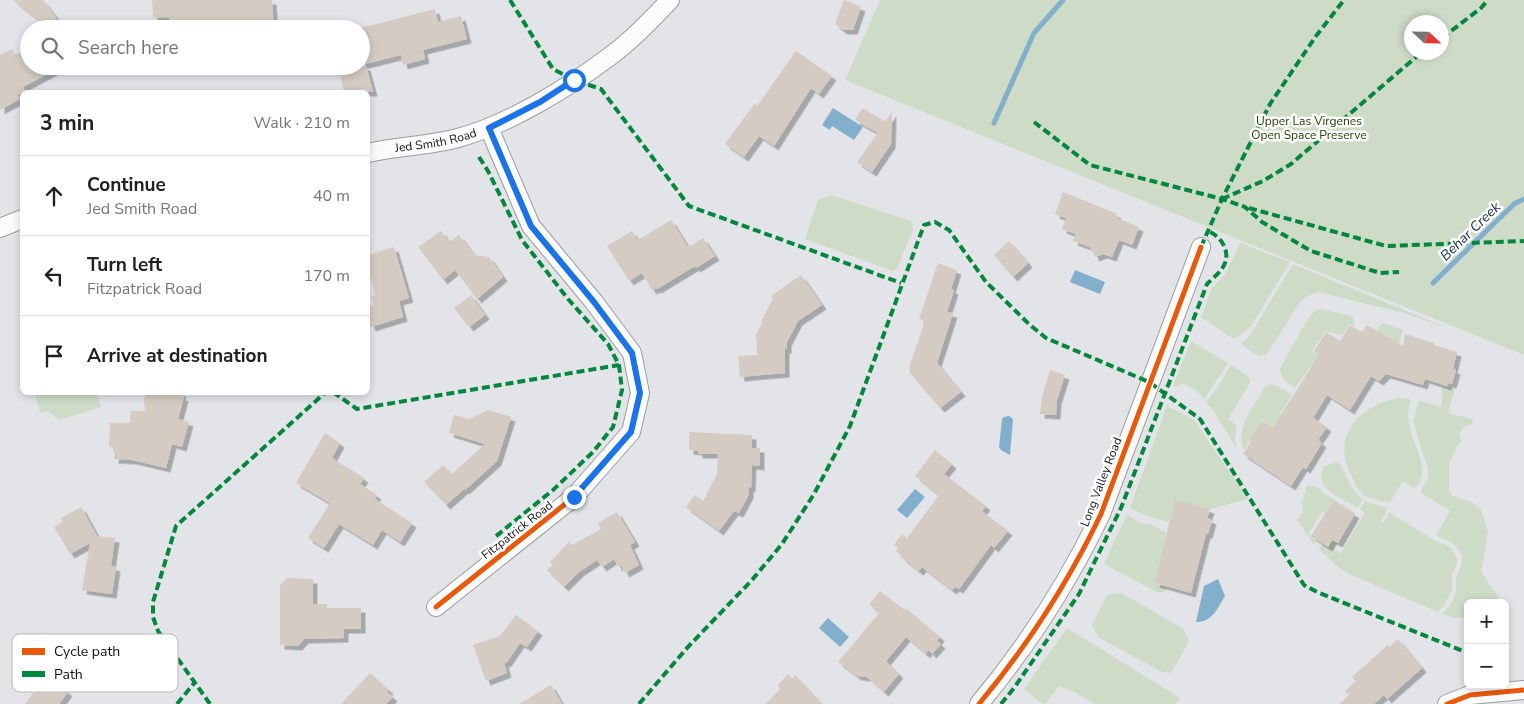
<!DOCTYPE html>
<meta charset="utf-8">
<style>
:root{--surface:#fff;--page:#f2f2f2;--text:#202124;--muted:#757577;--line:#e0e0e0}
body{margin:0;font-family:"Nunito Sans",sans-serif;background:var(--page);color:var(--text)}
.controls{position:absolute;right:15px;bottom:15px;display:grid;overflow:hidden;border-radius:8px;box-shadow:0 2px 8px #0003}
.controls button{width:45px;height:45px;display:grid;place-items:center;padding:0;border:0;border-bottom:1px solid var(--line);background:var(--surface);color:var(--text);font:25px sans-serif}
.compass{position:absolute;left:1404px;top:15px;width:45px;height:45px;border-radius:50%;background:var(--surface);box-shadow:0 2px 8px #0003;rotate:112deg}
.stop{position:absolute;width:15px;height:15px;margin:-11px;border:4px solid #1a73e8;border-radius:50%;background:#fff}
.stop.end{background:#1a73e8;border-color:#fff;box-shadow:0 1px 5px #0008}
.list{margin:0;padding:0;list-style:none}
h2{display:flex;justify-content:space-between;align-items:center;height:65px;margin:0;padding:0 20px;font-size:21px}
h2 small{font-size:16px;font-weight:400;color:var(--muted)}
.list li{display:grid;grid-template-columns:32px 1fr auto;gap:15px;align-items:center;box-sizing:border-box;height:80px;padding:0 20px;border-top:1px solid var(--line)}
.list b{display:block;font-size:19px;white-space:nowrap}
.list p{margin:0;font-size:16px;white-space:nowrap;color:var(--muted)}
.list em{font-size:16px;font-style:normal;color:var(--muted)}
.icon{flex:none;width:28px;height:28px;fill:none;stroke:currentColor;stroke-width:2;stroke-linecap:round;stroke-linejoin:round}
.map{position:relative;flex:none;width:1524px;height:704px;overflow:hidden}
.search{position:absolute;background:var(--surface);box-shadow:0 2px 8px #0003;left:20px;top:20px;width:350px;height:55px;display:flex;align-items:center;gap:12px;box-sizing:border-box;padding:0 18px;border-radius:28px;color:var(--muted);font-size:19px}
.panel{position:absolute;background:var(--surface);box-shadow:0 2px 8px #0003;left:20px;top:90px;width:350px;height:305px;border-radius:8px}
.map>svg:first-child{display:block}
.green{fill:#cddbc7;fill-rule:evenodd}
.water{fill:#82b0cc}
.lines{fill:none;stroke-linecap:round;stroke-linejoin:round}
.stream{stroke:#82b0cc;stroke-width:5}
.building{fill:#d4ccc2;filter:url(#shadow)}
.minor-casing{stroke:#9a9c9e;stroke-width:20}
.minor{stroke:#fbfbfb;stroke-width:18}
.quiet{stroke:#00873e;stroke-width:4;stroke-dasharray:8 4;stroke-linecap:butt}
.cycleway-casing{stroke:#fff;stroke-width:8}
.cycleway{stroke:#e8590c;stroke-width:5}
.route{stroke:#1a73e8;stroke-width:6}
.labels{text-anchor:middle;stroke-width:5;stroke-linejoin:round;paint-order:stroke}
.park-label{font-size:12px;fill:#234102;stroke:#fff}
.street-label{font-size:12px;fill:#101214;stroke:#fff}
.water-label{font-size:14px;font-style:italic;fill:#102e3f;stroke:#fff}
.key{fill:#fff;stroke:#b7b8b8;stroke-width:1}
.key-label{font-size:14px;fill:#101214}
</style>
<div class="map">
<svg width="1524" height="704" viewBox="0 0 1524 704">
<defs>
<filter id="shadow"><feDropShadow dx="4.5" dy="4.5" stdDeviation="0" flood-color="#0004"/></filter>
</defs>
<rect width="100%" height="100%" fill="#e2e4e7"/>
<g class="green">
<path d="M880,0H1524V355L845,80ZM1412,22H1442V52H1412Z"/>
<path d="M831,195L911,221L913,230L897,268L893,271L805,239L818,200Z"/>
<path d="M1240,243L1290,262L1251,326C1246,332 1240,333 1234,339L1201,317L1212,288L1225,275Z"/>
<path d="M1293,264L1450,329L1404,313L1318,292L1308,296L1301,301L1266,355L1259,356L1241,344L1250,335Z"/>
<path d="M1321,309L1352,316L1355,326L1350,324L1342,335L1325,331L1312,351L1329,362L1322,375L1310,367L1295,388C1286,382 1281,379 1280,368L1309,317L1315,311Z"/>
<path d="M1382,323L1403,330L1396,353L1377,330Z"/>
<path d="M1191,341L1228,363L1204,399L1197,391L1182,383L1178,387L1173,386Z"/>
<path d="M1231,365L1249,377L1250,383L1228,419L1236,425L1235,439L1237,449L1215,413L1206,402L1215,391Z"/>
<path d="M1272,384L1292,394L1280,414L1286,420L1279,430L1262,420L1244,451C1235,426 1253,408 1265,387Z"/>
<path d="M1442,386L1455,389L1448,413L1472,419L1473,424C1465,425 1463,427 1459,434L1462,441L1457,446L1449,464V491L1453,496L1471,502L1481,510L1488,533L1481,572L1498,596L1497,603H1468V617L1454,618L1442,614C1449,607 1454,600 1456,591C1457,587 1456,583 1456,579C1459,569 1466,561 1459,550C1454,541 1443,540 1436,535L1450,511L1420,492L1428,478V470L1413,421L1419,401L1441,407L1442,397Z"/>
<path d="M34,393H96L101,407L59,420L48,411L41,413Z"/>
<path d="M1400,398L1410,399L1411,401C1397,431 1440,469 1414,488L1403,481L1390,502C1383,501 1374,500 1367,497C1359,493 1355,483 1351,475C1331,435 1360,404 1400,398Z"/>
<path d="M1167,406L1194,420L1248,499L1210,509L1175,499L1169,522L1144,515L1130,508Z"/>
<path d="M1337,462L1340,464L1352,488L1362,500L1358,508C1346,500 1320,491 1321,476C1322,465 1328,465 1337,462Z"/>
<path d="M1309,485L1320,488L1322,492L1355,513L1354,514L1333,501L1325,513L1322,512L1308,534L1316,540L1314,545L1297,520L1303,511L1301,502L1304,499L1303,494L1306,493L1305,488Z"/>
<path d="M1365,501L1387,508L1386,513L1380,522L1383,523L1390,513L1432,539L1450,547L1456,555L1457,561L1456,568L1452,575V589L1445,604L1438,612L1349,574L1338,567L1319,549L1323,544L1328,547L1332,540L1338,543L1334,549L1341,553L1365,513L1360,509Z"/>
<path d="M1127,514L1139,523L1152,525L1166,533L1165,539H1167L1155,583L1167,589L1164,592H1157L1104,564Z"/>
<path d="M1121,593L1184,629L1189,641L1171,673L1162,672L1098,637L1092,624L1108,594Z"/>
<path d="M1067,628L1180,698L1176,704H1095L1075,692L1059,686L1045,704H1043L1024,689Z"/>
</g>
<g class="water">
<path d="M833,108L863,127L854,140L832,126L830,130L822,125Z"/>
<path d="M1075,270L1105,282L1100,294L1070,282Z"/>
<path d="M1009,416L1013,419L1010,455L1001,450L999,447L1002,419L1004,417Z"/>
<path d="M915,489L925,497L907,518L897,510Z"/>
<path d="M1218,579L1225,596C1218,607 1212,623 1196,622L1204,586Z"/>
<path d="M828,618L849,637L840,647L819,628Z"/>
</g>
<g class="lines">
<g class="stream">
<path d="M994,123L1034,33L1063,0"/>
<path d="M1433,283L1514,204L1524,199"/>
</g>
</g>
<g class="building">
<path d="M13,0H43L53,13L62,29H41L37,19Z"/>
<path d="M152,0H272L274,29H171L169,17L153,18Z"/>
<path d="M844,0L861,7L853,30H843L835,24Z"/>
<path d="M435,9L438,22L461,16L467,39L423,50L425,59L403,65L401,55L361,65V28Z"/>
<path d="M12,49L15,55L29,49V66H62L23,87L25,91L18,95L20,99L0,110V55Z"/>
<path d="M796,51L832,76L819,94L811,88L774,146L759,136L744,157L725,144L754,104L757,106Z"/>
<path d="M338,66H366L373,92H344Z"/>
<path d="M862,108L885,121L884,123L892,112L891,144L872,172L857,162L878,133L855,120Z"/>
<path d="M1063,192L1117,214L1115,217L1139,227L1132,245L1119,240L1112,257L1103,254L1095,257L1090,247L1073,241L1076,234L1062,229L1066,218L1055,214Z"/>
<path d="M671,220L688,247L703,238L715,256L696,268L695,266L657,289L656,288L652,290L642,273L629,281L607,246L632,231L638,240Z"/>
<path d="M441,231L449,242L459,235L474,255L489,257L503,277L477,299L455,270L443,280L418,247Z"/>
<path d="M1009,241L1028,263L1013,277L994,255Z"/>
<path d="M394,247L409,298L399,301L403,317L371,327L368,316V307L374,305L371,296L375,295L368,269V255Z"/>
<path d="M938,263L957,270L951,289L954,290L947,312L953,313L937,363L961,392L940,408L910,373L909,368L925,321L919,319Z"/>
<path d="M801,275L822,305L798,321L787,342V349H785V373L740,377L738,356L757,355L756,335L762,323L761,322L773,298L771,296Z"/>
<path d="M471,295L485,315L469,327L454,308Z"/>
<path d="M1350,325L1362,332L1367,325L1403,346L1405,334L1434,343V345L1457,352L1453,369L1456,370L1452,384L1448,383L1447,386L1425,379L1423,385L1386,374L1379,381L1371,376L1350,410L1327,395L1313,418L1327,427L1318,440L1322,443L1306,469L1303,467L1291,486L1243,454L1251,442L1249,441L1262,421L1273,427L1319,355L1314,351L1326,332L1340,341Z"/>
<path d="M1050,370L1065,375L1057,400L1056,415L1040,414L1042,397Z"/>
<path d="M147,392H182L181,396L184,397L178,419L189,422L182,447L172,444L166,468L132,460L114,459L115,447H109L110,423H130L131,411H145L144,400Z"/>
<path d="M488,410L511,417L497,461L465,490L464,489L446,505L424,482L443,465L452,474L485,444L449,433L454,415L469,419Z"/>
<path d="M689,432L752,435V448H760V466L752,465L751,488L749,487V494L739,513L734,511L719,531L686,507L695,495L703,501L717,474L718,454H698V451L689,450Z"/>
<path d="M325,433L340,443L332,458L364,478L360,484L377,495L375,499L412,523L400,542L382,530L373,545L339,524L324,548L308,538L330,503L296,483Z"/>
<path d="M935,450L952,464L944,474L986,506L982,511L1008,531L994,548L991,545L959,589L955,587L952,590L922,567L919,571L901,557L902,556L896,551L898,548L894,545L902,534L907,538L939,495L915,476Z"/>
<path d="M1175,499L1210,509L1207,518L1212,520L1208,534H1206L1191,593L1155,583Z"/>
<path d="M1333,501L1355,514L1338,543L1332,540L1328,547L1311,536Z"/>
<path d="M81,507L97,536L115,538L111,566L116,567L112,594L82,590L90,543L70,554L54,527L63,522L61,518Z"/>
<path d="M617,512L635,542L630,545L639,565L625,573L621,565L618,567L614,559L602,567L597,560L579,572L564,587L547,570L553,565L550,562L569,542L572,545L601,529L598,523Z"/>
<path d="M287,578L313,579V604H327V608H361V629H344V638L304,639L298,646L280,645V585Z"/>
<path d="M880,591L905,610L907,609L940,637L937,641L941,644L932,654L928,650L926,654L906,637L886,661L899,674L884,692L867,677L857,676L838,662L879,613L869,604Z"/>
<path d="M516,615L538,631L527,647L520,643L507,662L504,663L507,673L486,681L473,645L500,636Z"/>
<path d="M1398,639L1422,668L1387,699L1384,695L1374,704H1339L1349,695L1345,691L1356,681L1352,677L1388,645L1389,647Z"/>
<path d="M370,673L389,690L387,692L393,697L386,704H341Z"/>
<path d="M788,674L793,679L795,675L822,704H765L780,689L778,685Z"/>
<path d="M46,675L68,692L59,704H25Z"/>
<path d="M551,685L562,704H519Z"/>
</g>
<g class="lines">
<g class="minor-casing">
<g id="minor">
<path id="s1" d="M368,153C397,146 429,146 458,138C509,124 566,89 609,57C631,41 651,20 670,0"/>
<path d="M0,228L22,219"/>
<path d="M436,607L574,497L631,432L640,393L632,353L594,302L531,226L489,128"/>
<path d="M979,704C1028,645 1068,583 1101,514L1201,247"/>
<path d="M1447,704L1470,695L1524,690"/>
</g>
</g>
<use href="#minor" class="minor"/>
<g class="quiet">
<path d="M510,0L553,69L574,80L601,89L689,206L901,283"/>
<path d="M1442,38L1481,8L1488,0"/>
<path d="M1034,122L1090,165L1222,199L1245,207L1262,222L1311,251L1380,273L1399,272"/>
<path d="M479,157L488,171L522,240L568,299L608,344L619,365L622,390L613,427L593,452L553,490L495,537"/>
<path d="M1222,199L1263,181L1291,164L1422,52"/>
<path d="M1249,208L1386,246L1524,241"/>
<path d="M1201,247L1222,199L1270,104L1316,36L1344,0"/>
<path d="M333,392L357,409L619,365"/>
<path d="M177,704L195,682"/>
<path d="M210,704L158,631L153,617V602L176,526L326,392"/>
<path d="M639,704L687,648L752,580L782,544L814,494L850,426L924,225L935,222L949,230L986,282L1030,325L1046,338L1149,382L1200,419L1304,585L1317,592L1468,653"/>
<path d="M1001,704L1014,688L1079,594L1094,563L1121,508L1207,284C1211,280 1217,275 1221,270C1233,255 1223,237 1208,231"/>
</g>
<g class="cycleway-casing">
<g id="cycleway">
<path d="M436,607L574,497L631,432L640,393L632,353L594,302L531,226L489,128"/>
<path d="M979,704C1028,645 1068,583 1101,514L1201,247"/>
<path d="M1447,704L1470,695L1524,690"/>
</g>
</g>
<use href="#cycleway" class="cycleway"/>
</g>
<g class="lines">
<path class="route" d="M574,80L540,102L489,128L531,226L594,302L632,353L640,393L631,432L574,497"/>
</g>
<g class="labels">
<g class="park-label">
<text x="1309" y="125">Upper Las Virgenes<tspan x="1309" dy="14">Open Space Preserve</tspan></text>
</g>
<g class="street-label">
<text dy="4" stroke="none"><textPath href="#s1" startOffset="69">Jed Smith Road</textPath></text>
<text transform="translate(1101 482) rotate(-69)" y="4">Long Valley Road</text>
<text transform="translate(517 530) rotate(-38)" y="4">Fitzpatrick Road</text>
</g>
<g class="water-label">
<text transform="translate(1470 231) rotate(-44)" y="5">Behar Creek</text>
</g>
</g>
<rect x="12" y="634" width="166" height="58" rx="8" class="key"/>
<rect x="22" y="648" width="23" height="7" fill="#e8590c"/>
<rect x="22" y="671" width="23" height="6" fill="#00873e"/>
<g class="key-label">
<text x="54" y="656">Cycle path</text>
<text x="54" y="679">Path</text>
</g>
</svg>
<div class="controls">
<button>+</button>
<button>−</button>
</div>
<svg class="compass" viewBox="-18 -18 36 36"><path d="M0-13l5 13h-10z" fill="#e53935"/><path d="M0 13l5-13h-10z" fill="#757577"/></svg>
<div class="stop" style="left:574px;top:80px"></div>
<div class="stop end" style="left:574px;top:497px"></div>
<div class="search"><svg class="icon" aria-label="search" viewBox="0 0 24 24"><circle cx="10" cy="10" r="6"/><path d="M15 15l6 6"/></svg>Search here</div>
<section class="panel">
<h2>3 min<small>Walk · 210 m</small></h2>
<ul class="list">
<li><svg class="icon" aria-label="ahead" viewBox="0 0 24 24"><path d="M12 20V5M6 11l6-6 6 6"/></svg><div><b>Continue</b><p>Jed Smith Road</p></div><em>40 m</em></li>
<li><svg class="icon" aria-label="left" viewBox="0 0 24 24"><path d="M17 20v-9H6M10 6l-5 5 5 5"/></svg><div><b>Turn left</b><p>Fitzpatrick Road</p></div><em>170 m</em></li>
<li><svg class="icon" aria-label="arrive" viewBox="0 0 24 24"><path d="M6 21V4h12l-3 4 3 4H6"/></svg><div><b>Arrive at destination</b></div></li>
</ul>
</section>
</div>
